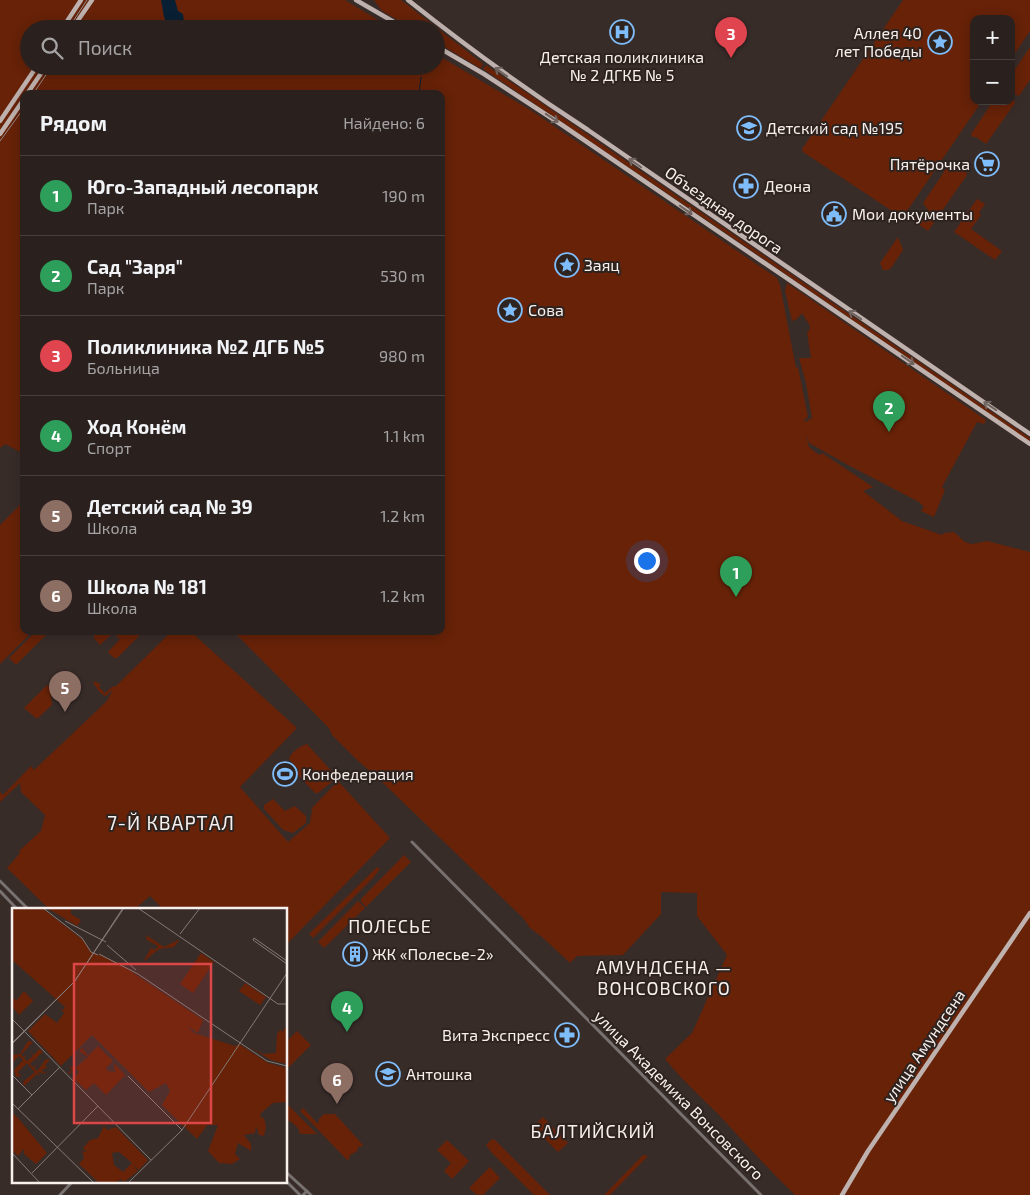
<!DOCTYPE html>
<html lang="ru">
<meta charset="utf-8">
<style>
:root{--surface:#2a211f;--page:#362e2c;--text:#f1f3f6;--muted:#a5a3a4;--line:#463e3d;--accent:#7fbdfa}
body{margin:0;font-family:"Exo 2",sans-serif;background:var(--page);color:var(--text)}
.controls{position:absolute;right:15px;top:15px;display:grid;overflow:hidden;border-radius:10px;box-shadow:0 2px 12px #0003}
.controls button{width:45px;height:45px;display:grid;place-items:center;padding:0;border:0;border-bottom:1px solid var(--line);background:var(--surface);color:var(--text);font:25px sans-serif}
.you{position:absolute;left:646px;top:560px;width:18px;height:18px;margin:-12px;border:4px solid #fff;border-radius:50%;background:#1a73e8;box-shadow:0 0 0 8px #1a73e833}
.badge{display:grid;place-items:center;width:32px;height:32px;border-radius:50%;background:var(--accent);color:#fff;font-size:16px;font-weight:700}
.pin{position:absolute;translate:-50% -41px;filter:drop-shadow(0 1px 2px #0008)}
.pin::after{content:'';position:absolute;top:26px;width:18px;height:15px;background:inherit;clip-path:polygon(0 0,100% 0,50% 100%)}
.list{margin:0;padding:0;list-style:none}
h2{display:flex;justify-content:space-between;align-items:center;height:65px;margin:0;padding:0 20px;font-size:21px}
h2 small{font-size:16px;font-weight:400;color:var(--muted)}
.list li{display:grid;grid-template-columns:32px 1fr auto;gap:15px;align-items:center;box-sizing:border-box;height:80px;padding:0 20px;border-top:1px solid var(--line)}
.list b{display:block;font-size:19px;white-space:nowrap}
.list p{margin:0;font-size:16px;white-space:nowrap;color:var(--muted)}
.list em{font-size:16px;font-style:normal;color:var(--muted)}
.icon{flex:none;width:28px;height:28px;fill:none;stroke:currentColor;stroke-width:2;stroke-linecap:round;stroke-linejoin:round}
.map{position:relative;flex:none;width:1030px;height:1195px;overflow:hidden}
.search{position:absolute;background:var(--surface);box-shadow:0 2px 12px #0003;left:20px;top:20px;width:425px;height:55px;display:flex;align-items:center;gap:12px;box-sizing:border-box;padding:0 18px;border-radius:28px;color:var(--muted);font-size:19px}
.panel{position:absolute;background:var(--surface);box-shadow:0 2px 12px #0003;left:20px;top:90px;width:425px;height:545px;border-radius:10px}
.map>svg:first-child{display:block}
.green{fill:#672208}
.water{fill:#092034}
.lines{fill:none;stroke-linecap:round;stroke-linejoin:round}
.stream{stroke:#092034;stroke-width:1}
.minor{stroke:#77716f;stroke-width:3}
.major{stroke:#bfb2ae;stroke-width:4.5}
.tram{stroke:#958b88;stroke-width:1}
.oneway{stroke:#6f635f}
.labels{text-anchor:middle;stroke-width:4;stroke-linejoin:round;paint-order:stroke}
.poi-label{font-size:16px;fill:#f8f0ed;stroke:#2e231f;text-anchor:start}
.street-label{font-size:16px;fill:#f8f0ed;stroke:#2e231f}
.neighbourhood-label{font-size:18px;letter-spacing:1px;fill:#f8f0ed;stroke:#2e231f}
.quarter-label{font-size:19px;letter-spacing:1px;fill:#f8f0ed;stroke:#2e231f}
.inset-road{fill:none;stroke:#857a77;stroke-width:1}
.view{fill:#db4646;fill-opacity:0.15;stroke:#db4646;stroke-width:2.5}
.inset-edge{fill:none;stroke:#f8f0ed;stroke-width:2.5}
</style>
<div class="map">
<svg width="1030" height="1195" viewBox="0 0 1030 1195">
<rect width="100%" height="100%" fill="#382c29"/>
<g class="green">
<path d="M0,0H345L393,29H29V66H436V54L532,111L777,278L780,285L796,368L798,367L808,417L804,420L805,422L812,418L806,383L799,358H811L807,332L809,331L810,326L802,313L797,319L792,321L785,291L787,283L986,420L984,424L977,422L942,487L945,490L934,517L921,511L924,507L919,502L848,465L809,443L806,434L809,447L819,455L822,453L873,487L863,491L902,521L942,535L944,533L954,532L965,542L972,544L987,541L1030,552V1195H795C768,1169 743,1141 718,1114C700,1096 681,1079 665,1059L692,1033L727,955L697,916V893L661,892V914L623,955L577,956L570,963L542,937L530,928L523,918L381,781L356,759L332,735L329,728L233,631H441V94H24V442L21,447L24,449L22,453L5,444L0,448Z"/>
<path d="M374,0H401L482,63L483,66L480,68L436,42V29H413L382,11Z"/>
<path d="M903,0H1030V31L1011,59V19H974V101H982L903,217H901L803,152L802,149Z"/>
<path d="M1030,47V80L1019,96L1011,93V75Z"/>
<path d="M486,65L1030,438V442L730,236L483,69Z"/>
<path d="M1011,97L1014,100L1015,103L986,144L976,137H972L971,134L993,101H1011Z"/>
<path d="M953,162L966,171L967,175L928,231L912,220L916,214L921,218L924,216L928,210L923,203L950,163Z"/>
<path d="M977,199L985,204L979,213L981,215L971,229L1002,251L995,260L954,232Z"/>
<path d="M898,237L903,250L891,268L888,270H883L880,263Z"/>
<path d="M24,501V631H33L0,664V525Z"/>
<path d="M36,631H50L16,665L9,658Z"/>
<path d="M98,631H144L117,658H114L108,652L120,639L113,633L100,645L94,638V635Z"/>
<path d="M172,631H190L297,728L240,787L288,842L310,823L312,810H314L311,809L338,781L390,838L286,945V909H163L150,896L135,909H49L7,868L20,853L19,851L41,831L45,815L21,792L20,783L0,802V792L3,795L31,766L34,770L107,701L113,689L106,696C99,694 97,687 93,683L95,681L101,685L99,687L105,693L113,686L115,687Z"/>
<path d="M47,685L53,689L56,686L57,687L51,693L52,705L37,719L24,708Z"/>
<path d="M307,744L335,775L333,781L318,793H315L297,774L299,770L289,759C291,752 300,746 307,744Z"/>
<path d="M273,799L285,811L295,806L306,816V823L293,833L283,830L264,809V805Z"/>
<path d="M404,855L411,862L366,907L361,902V899Z"/>
<path d="M377,867L380,869L373,878L313,938L309,934Z"/>
<path d="M358,901L365,908L324,948L318,942Z"/>
<path d="M297,1031L311,1045L286,1070V1042Z"/>
<path d="M286,1103L317,1134H300L298,1128L290,1121H286Z"/>
<path d="M303,1108L318,1124L319,1119L324,1114H335L363,1145L361,1147L359,1146L357,1151L349,1156L350,1158L347,1160L300,1111Z"/>
<path d="M543,1117L568,1143L558,1152L533,1127Z"/>
<path d="M494,1139L550,1195H534L492,1153L486,1145L491,1140Z"/>
<path d="M447,1140L469,1161L452,1179L444,1171L451,1163L437,1150Z"/>
<path d="M643,1155L648,1156L610,1195H604Z"/>
<path d="M490,1167L500,1178L483,1195H477L469,1188Z"/>
</g>
<path class="water" d="M161,0H175L178,11L183,14L185,29H169L164,17Z"/>
<g class="lines">
<path class="stream" d="M419,94L421,77"/>
<g class="minor">
<path d="M412,842L761,1195"/>
<path d="M0,881L28,909"/>
<path d="M0,891L17,909"/>
<path d="M286,1172L311,1195"/>
<path d="M286,1181L300,1195"/>
<path d="M60,1195L73,1181"/>
<path d="M303,1195L307,1191"/>
</g>
<g class="major">
<path d="M356,0L406,29"/>
<path d="M408,0C467,47 525,89 588,130L1030,434"/>
<path d="M62,29L81,0"/>
<path d="M72,29L92,0"/>
<path d="M436,46L484,74L562,125L1030,444"/>
<path d="M27,94L46,66"/>
<path d="M0,121L37,66"/>
<path d="M0,134L24,99"/>
<path d="M842,1195L868,1151L1030,913"/>
</g>
<g class="tram">
<path d="M68,29L87,0"/>
<path d="M33,94L52,66"/>
<path d="M0,141L24,108"/>
</g>
</g>
<defs><path id="oneway-shaft" d="M-6 0H5M1.5-3L5.5 0L1.5 3" fill="none" stroke-width="1.6" stroke-linecap="round" stroke-linejoin="round" transform="scale(1.25)"/></defs>
<g class="oneway">
<use href="#oneway-shaft" transform="translate(501 72) rotate(-144)"/>
<use href="#oneway-shaft" transform="translate(552 118) rotate(34)"/>
<use href="#oneway-shaft" transform="translate(635 163) rotate(-145)"/>
<use href="#oneway-shaft" transform="translate(686 210) rotate(35)"/>
<use href="#oneway-shaft" transform="translate(855 315) rotate(-146)"/>
<use href="#oneway-shaft" transform="translate(908 360) rotate(35)"/>
<use href="#oneway-shaft" transform="translate(990 406) rotate(-146)"/>
</g>
<defs>
<g id="hospital-ring" transform="scale(1.25)"><circle r="9.5" fill="#2e231f" stroke="#7fbdfa" stroke-width="1.5"/><path d="M-5-5h3v3.5h4V-5h3V5h-3V1.5h-4V5h-3Z" fill="#7fbdfa"/></g>
<g id="sight-ring" transform="scale(1.25)"><circle r="9.5" fill="#2e231f" stroke="#7fbdfa" stroke-width="1.5"/><path d="M0-6L1.8-2.2L6-1.7L2.9 1.2L3.7 5.4L0 3.3L-3.7 5.4L-2.9 1.2L-6-1.7L-1.8-2.2Z" fill="#7fbdfa"/></g>
<g id="school-ring" transform="scale(1.25)"><circle r="9.5" fill="#2e231f" stroke="#7fbdfa" stroke-width="1.5"/><path d="M0-5L7-2L0 1L-7-2ZM-4 1L0 2.5L4 1V4Q0 6-4 4Z" fill="#7fbdfa"/></g>
<g id="supermarket-ring" transform="scale(1.25)"><circle r="9.5" fill="#2e231f" stroke="#7fbdfa" stroke-width="1.5"/><path d="M-6-5.5h2.5l.6 2H6L4.5 2H-2.5L-4.4-4H-6ZM-1.5 3.2a1.3 1.3 0 1 0 .1 0ZM3 3.2a1.3 1.3 0 1 0 .1 0Z" fill="#7fbdfa"/></g>
<g id="pharmacy-ring" transform="scale(1.25)"><circle r="9.5" fill="#2e231f" stroke="#7fbdfa" stroke-width="1.5"/><path d="M-2-6h4v4h4v4h-4v4h-4v-4h-4v-4h4Z" fill="#7fbdfa"/></g>
<g id="civic-ring" transform="scale(1.25)"><circle r="9.5" fill="#2e231f" stroke="#7fbdfa" stroke-width="1.5"/><path d="M-.6-6.5H3V-4.5H.6V-3L4-1V1h2V6H-6V1h2V-1L-.6-3ZM-1.2 2.5V6h2.4V2.5Z" fill="#7fbdfa"/></g>
<g id="stadium-ring" transform="scale(1.25)"><circle r="9.5" fill="#2e231f" stroke="#7fbdfa" stroke-width="1.5"/><path d="M0-5a6.5 5 0 1 0 0 10a6.5 5 0 1 0 0-10ZM-3.5-1.8h7v3.6h-7Z" fill="#7fbdfa"/></g>
<g id="building-ring" transform="scale(1.25)"><circle r="9.5" fill="#2e231f" stroke="#7fbdfa" stroke-width="1.5"/><path d="M-4-6H4V6H1V3H-1V6H-4ZM-2.5-4.3h1.7v1.8h-1.7ZM.8-4.3h1.7v1.8H.8ZM-2.5-1h1.7V.8h-1.7ZM.8-1h1.7V.8H.8Z" fill="#7fbdfa"/></g>
</defs>
<g fill-rule="evenodd">
<use href="#hospital-ring" x="622" y="32"/>
<use href="#sight-ring" x="940" y="42"/>
<use href="#school-ring" x="749" y="128"/>
<use href="#supermarket-ring" x="987" y="164"/>
<use href="#pharmacy-ring" x="746" y="186"/>
<use href="#civic-ring" x="834" y="214"/>
<use href="#sight-ring" x="567" y="265"/>
<use href="#sight-ring" x="510" y="310"/>
<use href="#stadium-ring" x="285" y="774"/>
<use href="#building-ring" x="355" y="954"/>
<use href="#pharmacy-ring" x="567" y="1035"/>
<use href="#school-ring" x="388" y="1074"/>
</g>
<g class="labels">
<g class="poi-label">
<text x="922" y="39" text-anchor="end">Аллея 40<tspan x="922" dy="18">лет Победы</tspan></text>
<text x="622" y="63" text-anchor="middle">Детская поликлиника<tspan x="622" dy="18">№ 2 ДГКБ № 5</tspan></text>
<text x="766" y="134">Детский сад №195</text>
<text x="970" y="170" text-anchor="end">Пятёрочка</text>
<text x="764" y="192">Деона</text>
<text x="852" y="220">Мои документы</text>
<text x="584" y="271">Заяц</text>
<text x="528" y="316">Сова</text>
<text x="302" y="780">Конфедерация</text>
<text x="372" y="960">ЖК «Полесье-2»</text>
<text x="550" y="1041" text-anchor="end">Вита Экспресс</text>
<text x="406" y="1080">Антошка</text>
</g>
<g class="street-label">
<text transform="translate(724 210) rotate(35)" y="6">Объездная дорога</text>
<text transform="translate(924 1046) rotate(-56)" y="6">улица Амундсена</text>
<text transform="translate(679 1095) rotate(45)" y="6">улица Академика Вонсовского</text>
</g>
<g class="neighbourhood-label">
<text x="390" y="933">ПОЛЕСЬЕ</text>
<text x="664" y="974">АМУНДСЕНА —<tspan x="664" dy="21">ВОНСОВСКОГО</tspan></text>
<text x="593" y="1138">БАЛТИЙСКИЙ</text>
</g>
<g class="quarter-label">
<text x="171" y="830">7-Й КВАРТАЛ</text>
</g>
</g>
<g transform="translate(12 908)">
<rect width="275" height="275" fill="#382c29"/>
<path d="M0,0H30L72,33L78,43L108,56L191,112L186,125L175,118L182,125L223,138L227,136L256,155L275,160V194L261,195L249,205L248,209L252,210L254,219L252,228L247,227L244,218L243,225L232,227L239,236V243L226,235L223,246L228,251L220,256L207,255L196,243L206,217H195L185,231L150,197L158,183L154,175L137,184L80,127L49,158L16,123L33,106L45,115L52,105L47,99L51,102L53,99L0,52ZM35,0H59V6L69,12L65,18ZM134,27L152,39L168,31L162,39L147,41L131,54L139,40L143,42L146,38L135,32ZM189,45L202,54L181,85L168,76ZM233,75L254,89L248,97L227,83ZM12,83L21,93L7,107L0,98V90L5,92ZM271,120L275,121V156L259,152L236,138L251,146L264,145L265,126L268,122L272,124ZM16,133L21,134L9,147L11,149L15,146L12,150L15,153L21,148L18,144L22,147L27,141L31,144L24,150L27,153L23,151L18,156L21,159L26,156L22,160L25,163L34,151L38,152L33,157L35,160L29,162L35,166L26,164L28,168L25,166L12,178L11,174L23,164L20,161L16,164L20,161L15,155L6,164L9,168L4,169L2,162L11,152L7,148L0,155V147L8,146ZM86,138L101,153L94,160L96,163L103,164L102,155L113,167L94,187L82,175L74,182L62,171L67,164L64,160L57,166L56,164L60,163L57,157L62,161L76,149L67,143L70,140L76,148ZM0,205L6,210L35,245L24,256L12,246V241L6,248L0,242ZM92,218L95,222L104,219L136,252L127,262L121,257L126,263L112,274L109,271L103,275H87L67,256L72,250L70,243L75,244L71,240L78,232L86,230ZM107,244L120,255L111,264L102,257L100,245Z" fill="#672208" fill-rule="evenodd"/>
<path class="inset-road" d="M31,0L70,30L79,44L86,47M126,0L266,96H275M53,13L94,34M168,26L188,0M95,37L124,62M87,46L126,66L255,153L275,158M275,53L242,30L241,32L275,56M0,111L12,123M12,123L139,252M0,135L62,74L112,0M0,136L63,73L111,0M0,167L20,187M116,168L170,222M0,195L82,275M6,201L48,159M0,245L28,275M20,265L86,198M116,275L170,222L275,65"/>
<path class="view" d="M62,56H199V215H62Z"/>
<rect width="275" height="275" class="inset-edge"/>
</g>
</svg>
<div class="controls">
<button>+</button>
<button>−</button>
</div>
<div class="you"></div>
<div class="pin badge" style="left:736px;top:597px;background:#2e9e5b">1</div>
<div class="pin badge" style="left:889px;top:432px;background:#2e9e5b">2</div>
<div class="pin badge" style="left:731px;top:58px;background:#e0444e">3</div>
<div class="pin badge" style="left:347px;top:1032px;background:#2e9e5b">4</div>
<div class="pin badge" style="left:65px;top:712px;background:#8d6e63">5</div>
<div class="pin badge" style="left:337px;top:1104px;background:#8d6e63">6</div>
<div class="search"><svg class="icon" aria-label="search" viewBox="0 0 24 24"><circle cx="10" cy="10" r="6"/><path d="M15 15l6 6"/></svg>Поиск</div>
<section class="panel">
<h2>Рядом<small>Найдено: 6</small></h2>
<ul class="list">
<li><span class="badge" style="background:#2e9e5b">1</span><div><b>Юго-Западный лесопарк</b><p>Парк</p></div><em>190 m</em></li>
<li><span class="badge" style="background:#2e9e5b">2</span><div><b>Сад &quot;Заря&quot;</b><p>Парк</p></div><em>530 m</em></li>
<li><span class="badge" style="background:#e0444e">3</span><div><b>Поликлиника №2 ДГБ №5</b><p>Больница</p></div><em>980 m</em></li>
<li><span class="badge" style="background:#2e9e5b">4</span><div><b>Ход Конём</b><p>Спорт</p></div><em>1.1 km</em></li>
<li><span class="badge" style="background:#8d6e63">5</span><div><b>Детский сад № 39</b><p>Школа</p></div><em>1.2 km</em></li>
<li><span class="badge" style="background:#8d6e63">6</span><div><b>Школа № 181</b><p>Школа</p></div><em>1.2 km</em></li>
</ul>
</section>
</div>
